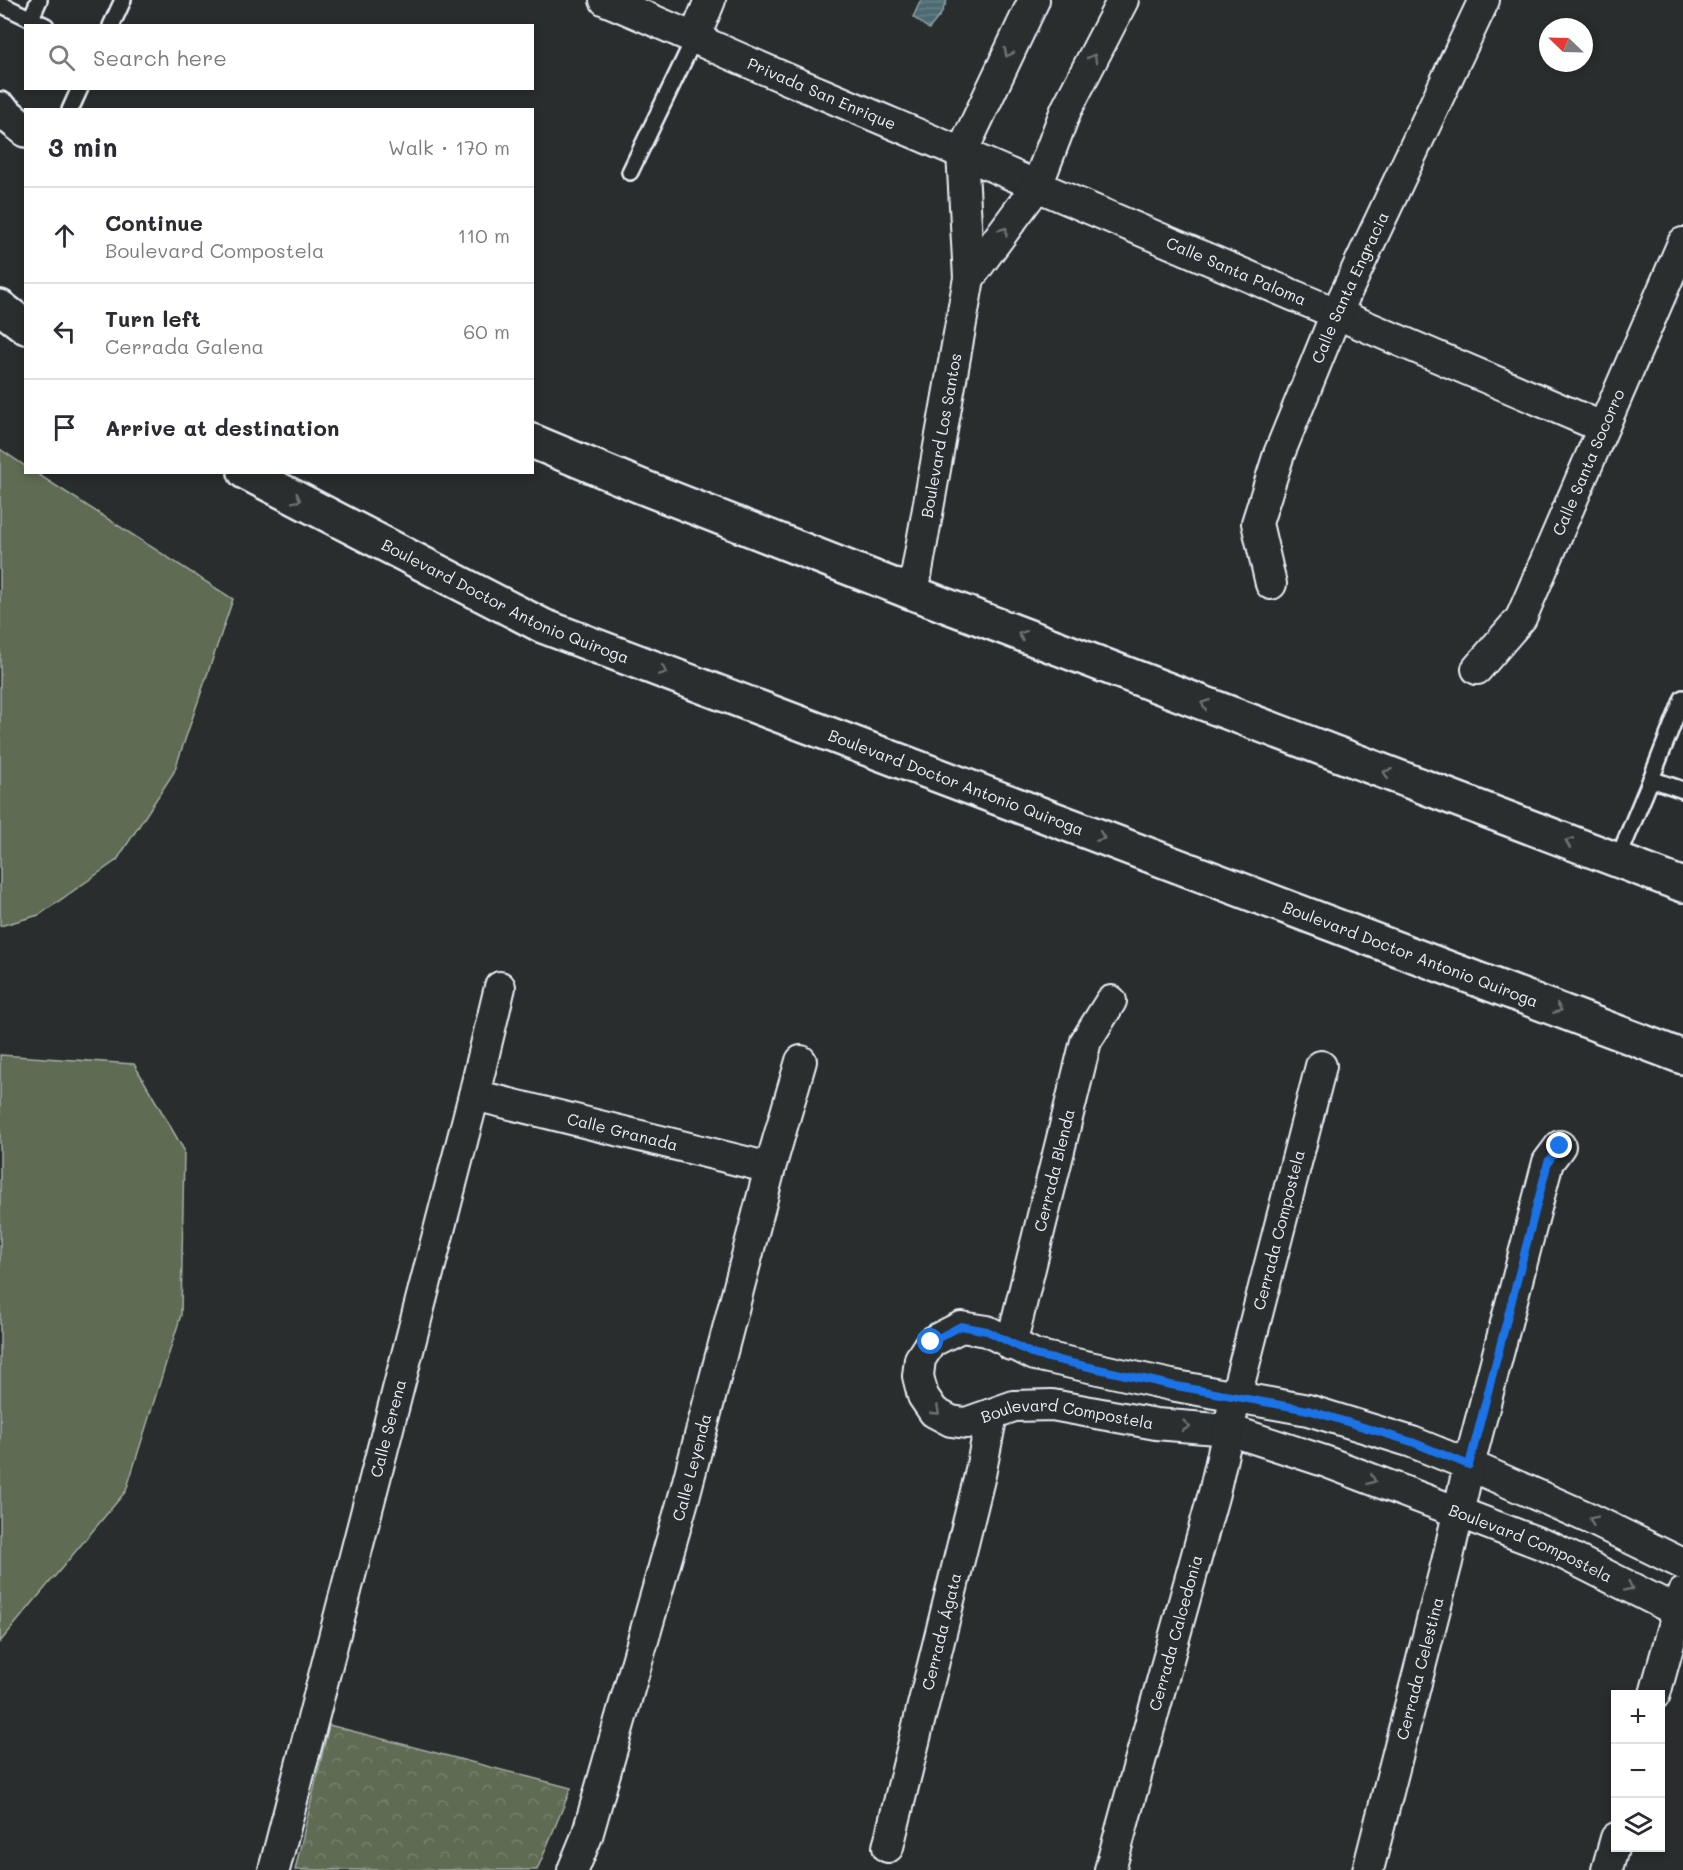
<!DOCTYPE html>
<meta charset="utf-8">
<style>
:root{--surface:#fff;--page:#f7f7f7;--text:#2b2b33;--muted:#7c7c81;--line:#e1e1e2}
body{margin:0;font-family:Mali,sans-serif;background:var(--page);color:var(--text)}
.controls{position:absolute;right:18px;bottom:18px;display:grid;overflow:hidden;border-radius:0px;box-shadow:0 3px 9px #0003}
.controls button{width:54px;height:54px;display:grid;place-items:center;padding:0;border:0;border-bottom:2px solid var(--line);background:var(--surface);color:var(--text);font:30px sans-serif}
.compass{position:absolute;left:1539px;top:18px;width:54px;height:54px;border-radius:50%;background:var(--surface);box-shadow:0 3px 9px #0003;rotate:293deg}
.stop{position:absolute;width:18px;height:18px;margin:-14px;border:4px solid #1a73e8;border-radius:50%;background:#fff}
.stop.end{background:#1a73e8;border-color:#fff;box-shadow:0 2px 6px #0008}
.list{margin:0;padding:0;list-style:none}
h2{display:flex;justify-content:space-between;align-items:center;height:78px;margin:0;padding:0 24px;font-size:26px}
h2 small{font-size:20px;font-weight:400;color:var(--muted)}
.list li{display:grid;grid-template-columns:39px 1fr auto;gap:18px;align-items:center;box-sizing:border-box;height:96px;padding:0 24px;border-top:2px solid var(--line)}
.list b{display:block;font-size:22px;white-space:nowrap}
.list p{margin:0;font-size:20px;white-space:nowrap;color:var(--muted)}
.list em{font-size:20px;font-style:normal;color:var(--muted)}
.icon{flex:none;width:33px;height:33px;fill:none;stroke:currentColor;stroke-width:2;stroke-linecap:round;stroke-linejoin:round}
.map{position:relative;flex:none;width:1683px;height:1870px;overflow:hidden}
.search{position:absolute;background:var(--surface);box-shadow:0 3px 9px #0003;left:24px;top:24px;width:510px;height:66px;display:flex;align-items:center;gap:15px;box-sizing:border-box;padding:0 21px;border-radius:0px;color:var(--muted);font-size:22px}
.panel{position:absolute;background:var(--surface);box-shadow:0 3px 9px #0003;left:24px;top:108px;width:510px;height:366px;border-radius:0px}
.map>svg:first-child{display:block}
.park{fill:url(#park-crowns);stroke:#a4aea6;stroke-width:1.5}
.pitch{fill:#5f6c53;stroke:#a4aea6;stroke-width:1.5}
.water{fill:url(#water-rules);stroke:#8ba1a7;stroke-width:1.5}
.lines{fill:none;stroke-linecap:round;stroke-linejoin:round}
.service-casing{stroke:#e8f1f8;stroke-width:20}
.minor-casing{stroke:#e8f1f8;stroke-width:34}
.primary-casing{stroke:#e8f1f8;stroke-width:38}
.service{stroke:#2a2d2e;stroke-width:15}
.minor{stroke:#2a2d2e;stroke-width:30}
.primary{stroke:#2a2d2e;stroke-width:33}
.oneway{stroke:#6c7275}
.route{stroke:#1a73e8;stroke-width:8}
.labels{text-anchor:middle;stroke-width:4.5;stroke-linejoin:round;paint-order:stroke}
.street-label{font-size:16px;fill:#e8f1f8;stroke:#2a2d2e}
</style>
<div class="map">
<svg width="1683" height="1870" viewBox="0 0 1683 1870">
<defs>
<pattern id="park-crowns" width="20" height="18" patternUnits="userSpaceOnUse" patternTransform="scale(1.5)"><rect width="20" height="18" fill="#5f6c53"/><path d="M2 6a3 3 0 1 1 6 0M12 15a3 3 0 1 1 6 0" fill="none" stroke="#76816c"/></pattern>
<pattern id="water-rules" width="6" height="5" patternUnits="userSpaceOnUse" patternTransform="scale(1.5)"><rect width="6" height="5" fill="#4d6b71"/><path d="M0 2.5h6" fill="none" stroke="#678186"/></pattern>
</defs>
<rect width="100%" height="100%" fill="#2a2d2e"/>
<filter id="ink" filterUnits="userSpaceOnUse"><feTurbulence type="fractalNoise" baseFrequency=".0167" numOctaves="2"/><feDisplacementMap in="SourceGraphic" scale="12" xChannelSelector="R" yChannelSelector="G"/><feConvolveMatrix kernelMatrix="1 2 1 2 8 2 1 2 1" color-interpolation-filters="sRGB"/></filter>
<g filter="url(#ink)">
<path class="park" d="M329,1725L571,1788L537,1870H295Z"/>
<g class="pitch">
<path d="M0,449L25,466L26,472L36,473L233,599L174,772L117,860L39,915L0,926Z"/>
<path d="M0,1055L134,1064L184,1150L181,1315L126,1491L0,1642Z"/>
</g>
<path class="water" d="M921,0H947L941,14L929,29L913,17Z"/>
<g class="lines">
<g class="service-casing">
<g id="service">
<path d="M0,4L46,26"/>
<path d="M31,18L39,0"/>
<path d="M111,26L123,0"/>
<path d="M70,110L80,88"/>
<path d="M630,172L695,37"/>
<path d="M1683,698L1651,779L1683,790"/>
<path d="M1617,861L1651,779"/>
</g>
</g>
<g class="minor-casing">
<g id="minor">
<path id="s1" d="M605,0C678,30 750,64 823,94C895,125 966,154 1037,186L1602,427"/>
<path d="M695,37L710,0"/>
<path d="M969,278L1037,186L1066,110L1123,0"/>
<path id="s2" d="M1271,584L1257,523L1279,454L1336,314L1484,0"/>
<path id="s3" d="M913,593L969,278L962,152L1034,0"/>
<path id="s4" d="M1477,669L1521,618L1683,243"/>
<path id="s5" d="M474,1095L770,1168"/>
<path id="s6" d="M1011,1345L1086,1041L1111,1001"/>
<path id="s7" d="M1683,1564L1589,1518L1469,1465L1412,1442L1308,1410L1171,1385L1035,1355L987,1331L961,1327L931,1342L920,1359L918,1376L923,1396L934,1412L951,1421L966,1423L1014,1406L1052,1405L1156,1424L1229,1430L1324,1461L1552,1548L1683,1614"/>
<path d="M1655,1694L1683,1593"/>
<path id="s8" d="M888,1847L980,1475L992,1414"/>
<path id="s9" d="M274,1870L474,1095L500,987"/>
<path id="s10" d="M573,1870L587,1836L684,1497L770,1168L801,1061"/>
<path id="s11" d="M1110,1870L1214,1493L1236,1396L1321,1066"/>
<path id="s12" d="M1368,1870L1447,1562L1469,1465L1548,1162L1560,1146"/>
<path d="M1607,1870L1616,1838"/>
</g>
</g>
<g class="primary-casing">
<g id="primary">
<path d="M0,109L26,130"/>
<path d="M0,307L26,327"/>
<path d="M532,441L640,486L913,593L1683,885"/>
<path id="s13" d="M245,472L543,626L1683,1057"/>
</g>
</g>
<use href="#service" class="service"/>
<use href="#minor" class="minor"/>
<use href="#primary" class="primary"/>
</g>
<defs><path id="oneway-chevron" d="M-2-3.5L2.5 0L-2 3.5" fill="none" stroke-width="1.6" stroke-linecap="round" stroke-linejoin="round" transform="scale(1.5)"/></defs>
<g class="oneway">
<use href="#oneway-chevron" transform="translate(1008 53) rotate(116)"/>
<use href="#oneway-chevron" transform="translate(1093 58) rotate(-62)"/>
<use href="#oneway-chevron" transform="translate(1004 231) rotate(-53)"/>
<use href="#oneway-chevron" transform="translate(297 499) rotate(27)"/>
<use href="#oneway-chevron" transform="translate(1022 635) rotate(-159)"/>
<use href="#oneway-chevron" transform="translate(663 671) rotate(21)"/>
<use href="#oneway-chevron" transform="translate(1205 704) rotate(-159)"/>
<use href="#oneway-chevron" transform="translate(1387 773) rotate(-159)"/>
<use href="#oneway-chevron" transform="translate(1101 837) rotate(21)"/>
<use href="#oneway-chevron" transform="translate(1569 842) rotate(-159)"/>
<use href="#oneway-chevron" transform="translate(1558 1009) rotate(21)"/>
<use href="#oneway-chevron" transform="translate(936 1411) rotate(41)"/>
<use href="#oneway-chevron" transform="translate(1186 1426) rotate(5)"/>
<use href="#oneway-chevron" transform="translate(1372 1480) rotate(21)"/>
<use href="#oneway-chevron" transform="translate(1593 1520) rotate(-154)"/>
<use href="#oneway-chevron" transform="translate(1629 1587) rotate(27)"/>
</g>
</g>
<g class="lines" filter="url(#ink)">
<path class="route" d="M931,1342L961,1326L987,1331L1035,1355L1171,1385L1308,1410L1412,1442L1469,1465L1548,1162L1560,1146"/>
</g>
<g class="labels">
<g class="street-label">
<text dy="6" stroke="none"><textPath href="#s1" startOffset="236">Privada San Enrique</textPath></text>
<text dy="6" stroke="none"><textPath href="#s1" startOffset="687">Calle Santa Paloma</textPath></text>
<text dy="6" stroke="none"><textPath href="#s2" startOffset="316">Calle Santa Engracia</textPath></text>
<text dy="6" stroke="none"><textPath href="#s3" startOffset="160">Boulevard Los Santos</textPath></text>
<text dy="6" stroke="none"><textPath href="#s4" startOffset="237">Calle Santa Socorro</textPath></text>
<text dy="6" stroke="none"><textPath href="#s13" startOffset="291">Boulevard Doctor Antonio Quiroga</textPath></text>
<text dy="6" stroke="none"><textPath href="#s13" startOffset="777">Boulevard Doctor Antonio Quiroga</textPath></text>
<text dy="6" stroke="none"><textPath href="#s13" startOffset="1263">Boulevard Doctor Antonio Quiroga</textPath></text>
<text dy="6" stroke="none"><textPath href="#s5" startOffset="153">Calle Granada</textPath></text>
<text dy="6" stroke="none"><textPath href="#s6" startOffset="180">Cerrada Blenda</textPath></text>
<text dy="6" stroke="none"><textPath href="#s11" startOffset="662">Cerrada Compostela</textPath></text>
<text dy="6" stroke="none"><textPath href="#s7" startOffset="1014">Boulevard Compostela</textPath></text>
<text dy="6" stroke="none"><textPath href="#s9" startOffset="456">Calle Serena</textPath></text>
<text dy="6" stroke="none"><textPath href="#s10" startOffset="420">Calle Leyenda</textPath></text>
<text dy="6" stroke="none"><textPath href="#s7" startOffset="1500">Boulevard Compostela</textPath></text>
<text dy="6" stroke="none"><textPath href="#s8" startOffset="222">Cerrada Ágata</textPath></text>
<text dy="6" stroke="none"><textPath href="#s11" startOffset="246">Cerrada Calcedonia</textPath></text>
<text dy="6" stroke="none"><textPath href="#s12" startOffset="208">Cerrada Celestina</textPath></text>
</g>
</g>
</svg>
<div class="controls">
<button>+</button>
<button>−</button>
<button><svg class="icon" aria-label="layers" viewBox="0 0 24 24"><path d="M12 4l9 5-9 5-9-5zM3 14l9 5 9-5"/></svg></button>
</div>
<svg class="compass" viewBox="-18 -18 36 36"><path d="M0-13l5 13h-10z" fill="#e53935"/><path d="M0 13l5-13h-10z" fill="#7c7c81"/></svg>
<div class="stop" style="left:931px;top:1342px"></div>
<div class="stop end" style="left:1560px;top:1146px"></div>
<div class="search"><svg class="icon" aria-label="search" viewBox="0 0 24 24"><circle cx="10" cy="10" r="6"/><path d="M15 15l6 6"/></svg>Search here</div>
<section class="panel">
<h2>3 min<small>Walk · 170 m</small></h2>
<ul class="list">
<li><svg class="icon" aria-label="ahead" viewBox="0 0 24 24"><path d="M12 20V5M6 11l6-6 6 6"/></svg><div><b>Continue</b><p>Boulevard Compostela</p></div><em>110 m</em></li>
<li><svg class="icon" aria-label="left" viewBox="0 0 24 24"><path d="M17 20v-9H6M10 6l-5 5 5 5"/></svg><div><b>Turn left</b><p>Cerrada Galena</p></div><em>60 m</em></li>
<li><svg class="icon" aria-label="arrive" viewBox="0 0 24 24"><path d="M6 21V4h12l-3 4 3 4H6"/></svg><div><b>Arrive at destination</b></div></li>
</ul>
</section>
</div>
